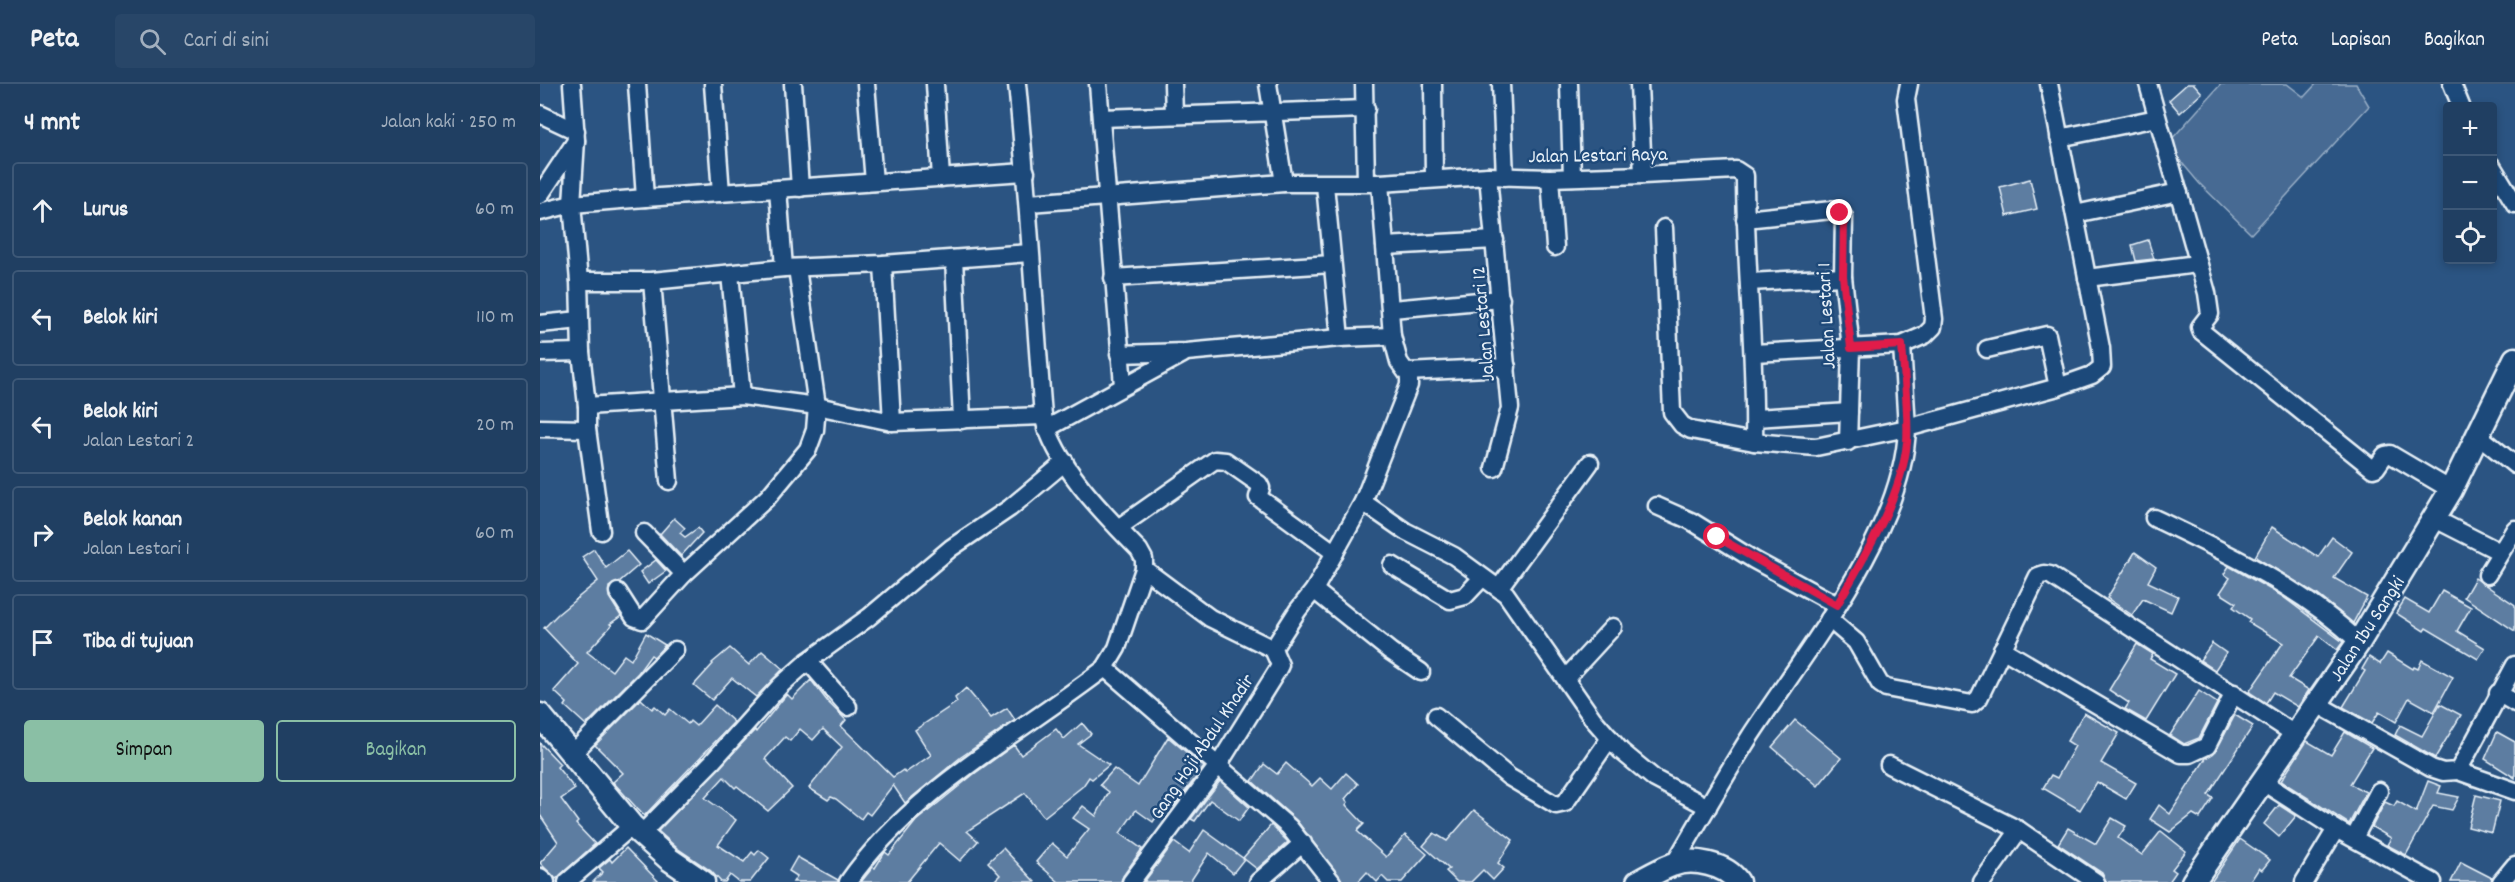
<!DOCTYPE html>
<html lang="id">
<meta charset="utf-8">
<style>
:root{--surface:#203f62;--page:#284668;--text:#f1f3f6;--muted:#a2afbe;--line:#3d5877;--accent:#8abfa5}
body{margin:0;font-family:Dekko,sans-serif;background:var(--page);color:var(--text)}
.controls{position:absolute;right:18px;top:18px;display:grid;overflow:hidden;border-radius:6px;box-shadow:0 3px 9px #0003}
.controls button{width:54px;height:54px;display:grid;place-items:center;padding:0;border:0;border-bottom:2px solid var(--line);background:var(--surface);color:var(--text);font:30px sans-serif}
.stop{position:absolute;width:18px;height:18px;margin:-14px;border:4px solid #e11d48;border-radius:50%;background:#fff}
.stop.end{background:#e11d48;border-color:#fff;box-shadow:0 2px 6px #0008}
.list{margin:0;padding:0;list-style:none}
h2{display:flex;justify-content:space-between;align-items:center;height:78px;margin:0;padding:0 24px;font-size:26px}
h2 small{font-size:20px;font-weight:400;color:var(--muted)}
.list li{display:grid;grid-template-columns:39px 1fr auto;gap:18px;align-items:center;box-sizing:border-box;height:96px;margin:0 12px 12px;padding:0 12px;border:2px solid var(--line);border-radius:6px}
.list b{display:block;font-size:22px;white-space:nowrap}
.list p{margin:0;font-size:20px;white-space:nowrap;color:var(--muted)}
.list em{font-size:20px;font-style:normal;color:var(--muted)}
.actions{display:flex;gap:12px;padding:18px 24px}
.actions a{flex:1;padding:14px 0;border:2px solid var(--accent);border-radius:6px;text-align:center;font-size:21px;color:var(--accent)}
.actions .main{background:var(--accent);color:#111}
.icon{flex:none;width:33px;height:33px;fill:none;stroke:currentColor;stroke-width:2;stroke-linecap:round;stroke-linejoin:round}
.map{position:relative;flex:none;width:1975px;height:798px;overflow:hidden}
header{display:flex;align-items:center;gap:36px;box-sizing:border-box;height:84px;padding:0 30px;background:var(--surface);border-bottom:2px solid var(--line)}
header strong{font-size:28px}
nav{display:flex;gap:33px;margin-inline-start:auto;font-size:21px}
.search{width:420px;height:54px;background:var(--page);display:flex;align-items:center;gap:15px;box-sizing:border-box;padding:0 21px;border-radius:6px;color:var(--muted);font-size:22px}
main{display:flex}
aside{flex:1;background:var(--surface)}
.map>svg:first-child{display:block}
.green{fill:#476b93;stroke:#98aec6;stroke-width:1.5}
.building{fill:#5d7da1;stroke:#e8f1f8;stroke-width:1.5}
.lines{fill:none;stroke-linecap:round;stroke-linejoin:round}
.street-casing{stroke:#e8f1f8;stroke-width:21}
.secondary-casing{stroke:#e8f1f8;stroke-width:27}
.street{stroke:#1f4a7a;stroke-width:16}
.secondary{stroke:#1f4a7a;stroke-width:22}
.route{stroke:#e11d48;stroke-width:8}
.labels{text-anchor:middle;stroke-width:5;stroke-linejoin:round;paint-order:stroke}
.street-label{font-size:20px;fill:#e8f1f8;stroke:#1f4a7a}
</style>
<header>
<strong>Peta</strong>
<div class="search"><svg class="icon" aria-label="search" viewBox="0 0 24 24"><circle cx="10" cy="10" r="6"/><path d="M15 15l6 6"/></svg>Cari di sini</div>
<nav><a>Peta</a><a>Lapisan</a><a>Bagikan</a></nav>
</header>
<main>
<aside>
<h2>4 mnt<small>Jalan kaki · 250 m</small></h2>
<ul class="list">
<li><svg class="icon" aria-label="ahead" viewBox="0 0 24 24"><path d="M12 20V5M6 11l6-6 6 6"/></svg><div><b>Lurus</b></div><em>60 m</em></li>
<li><svg class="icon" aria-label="left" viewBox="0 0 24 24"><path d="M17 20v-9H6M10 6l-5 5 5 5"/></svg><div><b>Belok kiri</b></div><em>110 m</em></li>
<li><svg class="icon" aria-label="left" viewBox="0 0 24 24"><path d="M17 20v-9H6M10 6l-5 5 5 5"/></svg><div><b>Belok kiri</b><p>Jalan Lestari 2</p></div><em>20 m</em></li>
<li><svg class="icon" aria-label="right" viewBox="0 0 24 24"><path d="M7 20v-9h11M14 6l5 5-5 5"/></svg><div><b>Belok kanan</b><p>Jalan Lestari 1</p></div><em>60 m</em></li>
<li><svg class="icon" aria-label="arrive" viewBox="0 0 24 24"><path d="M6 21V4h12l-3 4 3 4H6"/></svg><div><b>Tiba di tujuan</b></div></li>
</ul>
<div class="actions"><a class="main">Simpan</a><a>Bagikan</a></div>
</aside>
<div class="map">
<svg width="1975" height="798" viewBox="0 0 1975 798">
<rect width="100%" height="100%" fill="#2b5482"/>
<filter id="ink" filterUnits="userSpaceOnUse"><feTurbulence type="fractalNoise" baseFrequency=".0167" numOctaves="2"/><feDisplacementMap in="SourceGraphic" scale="12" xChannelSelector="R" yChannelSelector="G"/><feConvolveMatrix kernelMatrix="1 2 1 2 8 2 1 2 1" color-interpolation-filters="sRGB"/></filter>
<g filter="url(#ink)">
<path class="green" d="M1681,0H1747L1764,13L1776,0H1816L1829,22L1711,150L1659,99L1632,67L1631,56Z"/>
<g class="building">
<path d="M1647,0H1654L1662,9L1640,29L1629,16Z"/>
<path d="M1490,95L1497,125L1467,132L1460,103Z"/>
<path d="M1608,156L1614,175L1596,177L1592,161Z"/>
<path d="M134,434L145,444L140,449L145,453L158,444L162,449L141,472L120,450Z"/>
<path d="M1732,443L1778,473L1792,453L1812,468L1794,494L1827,513L1813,539L1778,511L1715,473Z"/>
<path d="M54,465L66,484L87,467L99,481L79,498L69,503V513L81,532L70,540L72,541L47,568L72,587L84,571L91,576L106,549L125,561L114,573L111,571L98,589L46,641L25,622L27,619L14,607L38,580L4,544L18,530L58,497L42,473Z"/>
<path d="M1595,468L1616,483L1608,498L1638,512L1631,528L1603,515L1592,531L1567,514Z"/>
<path d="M116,476L126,487L108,500L100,488Z"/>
<path d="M1689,482L1742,512L1803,558L1797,566L1779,552L1749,594L1769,606L1758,623L1733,608L1726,619L1709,608L1743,559L1708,538L1710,535L1693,523L1696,519L1680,509L1690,494L1684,490Z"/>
<path d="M1935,494L1975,521V547L1924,513Z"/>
<path d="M1902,507L1931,523L1917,547L1945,564L1938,575L1886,544L1884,547L1856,529L1865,515L1889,529Z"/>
<path d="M1672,559L1686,569L1675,586L1660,576Z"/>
<path d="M1597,560L1613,570L1610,575L1635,590L1606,637L1585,625L1589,619L1569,606Z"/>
<path d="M190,564L209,581L222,567L243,585L216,613L192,594L172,616L154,601L173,580L172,579Z"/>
<path d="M1847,569L1873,585L1874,583L1878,585L1882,576L1913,593L1894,628L1869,614L1856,638L1839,628L1832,639L1803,623L1825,587L1822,585L1829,573L1840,580Z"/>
<path d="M271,596L288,618L306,636L301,642L353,693L363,686L365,689L391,671L375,646L417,618L415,614L426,604L451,634L467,624L475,636L421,673L365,719L353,701L330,731L326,728L321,735L296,715L291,713L288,716L269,704L302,663L283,645L273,656L260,645L250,657L245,653L225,675L252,704L228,727L197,702L195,704L184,693L165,714L196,736L178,761L204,778L212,768L215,771L219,766L229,774L210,798H199L190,791L185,798H181L171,787L137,764L118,747L215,646L216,648L247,610L252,615Z"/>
<path d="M1659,607L1677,619L1659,654L1644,660L1630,651Z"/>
<path d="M101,615L112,625L115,622L125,631L130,625L148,640L150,637L156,642L175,621L194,638L104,732L73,698L83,689L55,661Z"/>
<path d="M1900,620L1921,631L1895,674L1855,651L1860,641L1882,652Z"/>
<path d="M1544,629L1579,649L1561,679L1596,699L1586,715L1557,698L1540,726L1503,704L1511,691L1517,694L1535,662L1527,657Z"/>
<path d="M1695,631L1713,642L1668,711L1673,714L1660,734L1653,730L1630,748L1610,735L1619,721L1630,730L1666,674L1676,667Z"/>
<path d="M1255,636L1301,674L1278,702L1232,663Z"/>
<path d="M542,639L551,650L538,660L569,681L552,695L549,693L543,702L504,733L485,709L427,747L438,757L420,777L399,759L367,798H321L333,783L335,784L345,768L349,771L376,737L434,690L474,661L481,671L516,645L524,655Z"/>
<path d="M1805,648L1832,664L1810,700L1826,708L1809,740L1741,697L1767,657L1791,671Z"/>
<path d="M1957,648L1975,658V694L1945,675Z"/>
<path d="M628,653L664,683L634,722L627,717L613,738L596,726L580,749L602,765L583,792L581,798H519L496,778L512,759L527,772L549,745L533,734L543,722L556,732L569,708L560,701L574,685L598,702Z"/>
<path d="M0,659L20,680L17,683L35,705L21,715L38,738L36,740L55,760L16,795L0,779L18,758L0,731Z"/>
<path d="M746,679L772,702L780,694L792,705L806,689L818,700L805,715L808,718L806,721L824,740L817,747L846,773L865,751L887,770L862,798H848L842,792L837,798L827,788L818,798H803L757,737L712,697L724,680L737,690Z"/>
<path d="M680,697L709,723L699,737L670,716L655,737L651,735Z"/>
<path d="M1888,697L1901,702L1898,709L1919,713L1912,726L1893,722L1866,771L1847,761L1851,754L1832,743L1845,718L1854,722L1857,717L1876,728Z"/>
<path d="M1936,711L1960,717L1952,749L1928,743Z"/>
<path d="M1739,721L1756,732L1739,753L1724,740Z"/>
<path d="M934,726L973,756L958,779L964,784L953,796L943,786L931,798H917L906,787L909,785L883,762L894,749L907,757Z"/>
<path d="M1572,734L1586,742L1578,754L1602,771L1621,747L1646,767L1632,785L1636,788L1629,798H1566L1562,789L1518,760L1528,744L1556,760Z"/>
<path d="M731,741L748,758L717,785L703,774Z"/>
<path d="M664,746L704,775L693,789L669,769L650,798H604L634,758L649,769Z"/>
<path d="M1700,755L1730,776L1722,786L1719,784L1710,798H1671Z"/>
<path d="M86,764L119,798H53L63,788L59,784L70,775L72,778Z"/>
<path d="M463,764L495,798H453L460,791L448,778Z"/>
<path d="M257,773L298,796V798H253L257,792L249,787Z"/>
<path d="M1921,778L1952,794L1951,798H1911Z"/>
</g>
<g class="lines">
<g class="street-casing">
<g id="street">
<path d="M32,0L36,56L32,120L39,197L41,268L47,322V345L61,447"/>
<path d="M97,0L105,114"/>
<path d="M173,0L181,109"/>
<path d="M253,0L260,104"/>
<path d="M326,0L334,98"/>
<path d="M395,0L401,94"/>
<path d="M558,0L583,301"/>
<path d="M633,0L634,30"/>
<path d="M728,0L744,99"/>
<path d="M824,0L826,98"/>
<path d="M893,0L894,94"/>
<path d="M961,0L965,93"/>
<path d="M1029,0L1032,93"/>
<path d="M1099,0L1103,91"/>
<path d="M1608,0L1667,209L1670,230L1660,243L1661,247L1833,385L1836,384L1845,371L1850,370L1911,406"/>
<path d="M1912,0L1921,22"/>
<path d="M0,30L36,47"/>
<path d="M561,34L826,25"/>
<path d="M1519,54L1617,34"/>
<path d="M1952,82L1975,120"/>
<path d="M948,92L970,324L954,384"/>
<path d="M1010,94L1015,163"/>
<path d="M785,101L800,254"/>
<path d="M238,105L244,184"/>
<path d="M0,111L36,57"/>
<path d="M489,119L744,99H840L948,92L1010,94L1103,91L1196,86L1205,92C1205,180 1216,269 1214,358"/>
<path d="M0,128L32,120L105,114L486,88"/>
<path d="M1535,130L1639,108"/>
<path d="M1205,135L1292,126L1300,129L1304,133L1303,193L1311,264L1308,358"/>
<path d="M1124,144L1132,328L1142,341L1151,346L1214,358L1276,363L1367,344C1364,447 1264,569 1209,654C1183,695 1159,738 1134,780"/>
<path d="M845,162L955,156"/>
<path d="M414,175L422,336"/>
<path d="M343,180L352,338"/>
<path d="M190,190L202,312"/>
<path d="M573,194L792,180"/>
<path d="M1547,194L1657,180"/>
<path d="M39,197H112L244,184L343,180L490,169"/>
<path d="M112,197L129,397"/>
<path d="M1209,198L1303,193"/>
<path d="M852,225L961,215"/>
<path d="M0,240L40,236"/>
<path d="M1362,261L1367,344L1518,303L1552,291L1562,283L1561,264L1509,0"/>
<path d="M1447,265L1507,251L1518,303"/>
<path d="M0,269L41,268"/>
<path d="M1213,269L1362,261L1385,251L1393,243L1394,235L1366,15L1369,0"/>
<path d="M579,270L646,268L800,254L852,252"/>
<path d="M867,288L967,283"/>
<path d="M47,322L202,312L277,322L352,338L503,332"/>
<path d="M1215,334L1309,328"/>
<path d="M0,344L47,345"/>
<path d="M506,345L643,270"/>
<path d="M1938,351L1975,381"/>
<path d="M823,418L865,447L914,472L966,510L1053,635L1081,667L1115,695L1168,723"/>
<path d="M1117,422L1151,437L1214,476L1297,521"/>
<path d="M1614,434C1685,468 1761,503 1819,558"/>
<path d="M1895,435L1960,468"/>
<path d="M578,444L675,376L686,377L719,400L721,404L718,413L795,469"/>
<path d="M104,449L144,490"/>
<path d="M852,481L910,516L925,512L942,494"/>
<path d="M604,485L670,534L733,565"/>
<path d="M1947,491L1975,445"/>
<path d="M959,504L1050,379"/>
<path d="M774,506L850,567L881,588"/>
<path d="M78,508L94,533L102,536L144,490L228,413L268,365L275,346L277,322L257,184"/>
<path d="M1289,535L1316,558L1340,600L1346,604L1432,620L1439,614L1498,492L1504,490L1510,491L1756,651"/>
<path d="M1462,565L1641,670H1650L1667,662L1694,609"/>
<path d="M268,577L308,623"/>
<path d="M565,584L749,743L792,798"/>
<path d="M1026,594L1073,543"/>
<path d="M1958,609L1975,619"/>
<path d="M1777,620L1891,684L1903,688L1918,687L1975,581"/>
<path d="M896,632L969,693L1016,721L1025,719L1070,654"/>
<path d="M33,669L135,566"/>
<path d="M1349,681L1479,746L1556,798"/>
<path d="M1918,687L1975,707"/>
<path d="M1723,698L1796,745L1893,798"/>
<path d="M101,750L172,678L240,602L268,577L329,533L411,464L470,424L525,378"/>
<path d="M1814,754L1839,707"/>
<path d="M0,793L6,798"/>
<path d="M27,798L92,742"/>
<path d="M308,798C373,705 477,652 565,584L577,564L604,485V475L599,466C563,429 517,384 503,332C494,221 488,111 477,0"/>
<path d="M591,798L679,680L737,587L740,581L733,565L758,526L774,506L823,418L869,301V292L859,278L852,252L840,99"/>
<path d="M718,798L763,759"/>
<path d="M1442,798L1479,746"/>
<path d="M1764,798L1796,745"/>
<path d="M1961,798L1975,781"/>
</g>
</g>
<g class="secondary-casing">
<g id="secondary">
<path d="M0,631L92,742L129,775L163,798"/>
<path d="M1098,798C1109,792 1121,785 1132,781C1152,773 1186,780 1198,798"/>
<path d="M1653,798L1819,558L1911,406L1975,275"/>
</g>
</g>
<use href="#street" class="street"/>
<use href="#secondary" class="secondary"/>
</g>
</g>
<g class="lines" filter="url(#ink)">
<path class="route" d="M1177,453L1297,521C1324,473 1362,413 1367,358C1369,326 1364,293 1362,261L1311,264L1303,192L1304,133L1300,129"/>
</g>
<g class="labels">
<g class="street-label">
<text transform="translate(1058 70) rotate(-1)" y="7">Jalan Lestari Raya</text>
<text transform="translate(1285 232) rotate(-93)" y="7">Jalan Lestari 1</text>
<text transform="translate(942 240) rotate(-95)" y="7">Jalan Lestari 12</text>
<text transform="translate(1826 544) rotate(-57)" y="7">Jalan Ibu Sangki</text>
<text transform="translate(661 662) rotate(-56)" y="7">Gang Haji Abdul Khadir</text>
</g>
</g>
</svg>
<div class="controls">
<button>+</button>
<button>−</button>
<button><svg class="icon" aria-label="locate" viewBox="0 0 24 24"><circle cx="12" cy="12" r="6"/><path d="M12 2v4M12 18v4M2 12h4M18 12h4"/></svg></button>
</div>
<div class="stop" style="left:1177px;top:453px"></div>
<div class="stop end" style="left:1300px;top:129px"></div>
</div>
</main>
